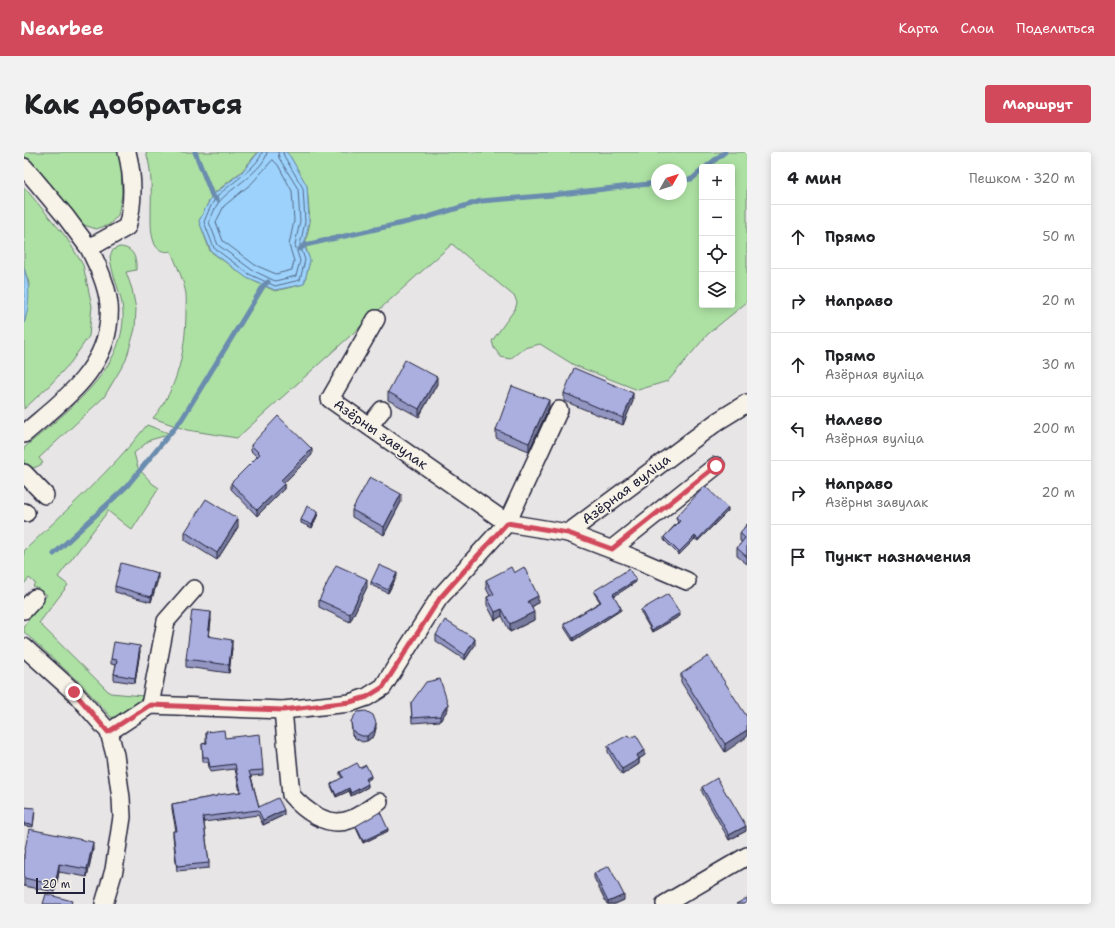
<!DOCTYPE html>
<html lang="ru">
<meta charset="utf-8">
<style>
:root{--surface:#fff;--page:#f2f2f2;--text:#202124;--muted:#757577;--line:#e0e0e0;--accent:#d1495b}
body{margin:0;font-family:"Shantell Sans",sans-serif;background:var(--page);color:var(--text)}
.controls{position:absolute;right:12px;top:12px;display:grid;overflow:hidden;border-radius:4px;box-shadow:0 2px 10px #0003}
.controls button{width:36px;height:36px;display:grid;place-items:center;padding:0;border:0;border-bottom:1px solid var(--line);background:var(--surface);color:var(--text);font:20px sans-serif}
.compass{position:absolute;left:627px;top:12px;width:36px;height:36px;border-radius:50%;background:var(--surface);box-shadow:0 2px 10px #0003;rotate:51deg}
.scale{position:absolute;left:12px;bottom:10px;width:49px;box-sizing:border-box;padding-left:4px;border:2px solid #22223b;border-top:0;font-size:11px;line-height:14px;white-space:nowrap;color:#22223b;-webkit-text-stroke:3px #f7f3e8;paint-order:stroke}
.stop{position:absolute;width:12px;height:12px;margin:-9px;border:3px solid #d1495b;border-radius:50%;background:#fff}
.stop.end{background:#d1495b;border-color:#fff;box-shadow:0 1px 4px #0008}
.list{margin:0;padding:0;list-style:none}
h2{display:flex;justify-content:space-between;align-items:center;height:52px;margin:0;padding:0 16px;font-size:17px}
h2 small{font-size:13px;font-weight:400;color:var(--muted)}
.list li{display:grid;grid-template-columns:26px 1fr auto;gap:12px;align-items:center;box-sizing:border-box;height:64px;padding:0 16px;border-top:1px solid var(--line)}
.list b{display:block;font-size:15px;white-space:nowrap}
.list p{margin:0;font-size:13px;white-space:nowrap;color:var(--muted)}
.list em{font-size:13px;font-style:normal;color:var(--muted)}
.icon{flex:none;width:22px;height:22px;fill:none;stroke:currentColor;stroke-width:2;stroke-linecap:round;stroke-linejoin:round}
.map{position:relative;flex:none;width:723px;height:752px;overflow:hidden;border-radius:4px}
header{display:flex;align-items:center;gap:24px;box-sizing:border-box;height:56px;padding:0 20px;background:var(--accent);color:#fff}
header strong{font-size:19px}
nav{display:flex;gap:22px;margin-inline-start:auto;font-size:14px}
.intro{display:flex;align-items:center;justify-content:space-between;box-sizing:border-box;height:96px;padding:0 24px}
h1{margin:0;font-size:28px}
.button{padding:10px 18px;border-radius:4px;background:var(--accent);color:#fff;font-size:14px;font-weight:700}
main{display:flex;gap:24px;padding:0 24px}
aside{flex:1;background:var(--surface);border-radius:4px;box-shadow:0 2px 10px #0003}
.map>svg:first-child{display:block}
.green{fill:#ade1a3;stroke:#68826f;fill-rule:evenodd}
.water{fill:#9cd2fb;stroke:#6b8cae}
.lines{fill:none;stroke-linecap:round;stroke-linejoin:round}
.shore{stroke:#536888;stroke-width:1}
.stream{stroke:#6b8cae;stroke-width:5}
.minor-casing{stroke:#22223b;stroke-width:20}
.minor{stroke:#f7f3e8;stroke-width:17}
.wall{fill:#9296c1;stroke:#22223b}
.shaded-wall{fill:#777a9d;stroke:#22223b}
.building{fill:#aaafe0;stroke:#22223b}
.route{stroke:#d1495b;stroke-width:5}
.labels{text-anchor:middle;stroke-width:3;stroke-linejoin:round;paint-order:stroke}
.street-label{font-size:14px;fill:#22223b;stroke:#f7f3e8}
</style>
<header>
<strong>Nearbee</strong>
<nav><a>Карта</a><a>Слои</a><a>Поделиться</a></nav>
</header>
<div class="intro"><h1>Как добраться</h1><a class="button">Маршрут</a></div>
<main>
<div class="map">
<svg width="723" height="752" viewBox="0 0 723 752">
<rect width="100%" height="100%" fill="#e8e5e6"/>
<filter id="ink" filterUnits="userSpaceOnUse"><feTurbulence type="fractalNoise" baseFrequency=".025" numOctaves="2"/><feDisplacementMap in="SourceGraphic" scale="8" xChannelSelector="R" yChannelSelector="G"/><feConvolveMatrix kernelMatrix="1 2 1 2 8 2 1 2 1" color-interpolation-filters="sRGB"/></filter>
<g filter="url(#ink)">
<g class="green">
<path d="M0,0H94L97,9L98,43L94,63L85,73L72,77L57,72L0,3Z"/>
<path d="M122,0H234L218,19L188,43L175,69L186,99L223,126L251,139L280,132L286,109L281,93L286,70L283,34L266,4L262,0H723V150L684,182L644,229L614,238L550,213L516,192L500,196L486,207L477,205L470,196L468,189L491,157L493,151L491,145L428,92L213,286L163,278L129,266C154,237 162,196 162,159C162,152 163,144 161,137C158,124 152,112 147,99C140,101 132,98 130,90C127,82 127,73 127,65C127,44 129,21 122,0ZM678,15H708V153H678ZM633,18H657V42H633Z"/>
<path d="M0,35L42,85L59,113L68,154L65,184L47,210L26,233L0,257V172L3,160L5,131L0,116Z"/>
<path d="M95,95C109,95 113,106 112,118L102,120L108,137L112,157L111,177L102,208L80,245L15,306L19,311C12,316 8,317 0,315V296C39,262 102,219 99,160C98,141 87,123 86,104L89,98Z"/>
<path d="M123,273L147,282L126,288L110,301L114,316L129,332L135,336L108,378L84,359L34,425L44,433L15,471L86,541L120,544L102,565L95,567L87,565L57,532L0,480V474L23,443L9,434L11,431L5,426L0,432V399C42,358 87,319 123,273Z"/>
</g>
<g class="water">
<path d="M235,0H262L266,4L283,34L285,70L280,93L286,108L280,132L251,138L223,126L187,99L175,69L188,44L218,20Z"/>
<path d="M0,116C7,138 6,150 0,172Z"/>
</g>
<g class="lines">
<g class="shore">
<path d="M238,0C236,15 200,35 191,47C187,53 183,62 180,70L190,96L225,122L251,134L276,128L281,108L276,93L281,70L279,36L260,4L259,0"/>
<path d="M243,0C242,17 205,37 195,50C191,55 188,64 185,70L194,93L228,118L251,129L272,124L276,109L271,93L276,69L274,37L255,6L254,0"/>
<path d="M249,8L254,13L268,39L270,69L265,93L270,109L268,118L252,122L231,113L199,89L192,70L200,54L228,31Z"/>
</g>
<g class="stream">
<path d="M171,0L188,43L193,48"/>
<path d="M682,15L701,0"/>
<path d="M657,28L668,27L678,18"/>
<path d="M276,97L281,93L401,66L457,49L528,43L633,31"/>
<path d="M30,402L103,334L158,267L240,133L244,130"/>
</g>
<g class="minor-casing">
<g id="minor">
<path d="M0,15L42,65L65,96"/>
<path d="M352,167L306,247L483,371L535,258"/>
<path d="M345,274L358,258"/>
<path d="M0,282C34,252 77,223 84,175C85,168 86,160 85,153C83,133 74,114 65,96L103,75C110,50 109,24 103,0"/>
<path d="M0,321L21,343"/>
<path d="M0,360L2,361"/>
<path d="M544,381L607,405L663,429"/>
<path d="M588,397L692,314"/>
<path d="M0,458L11,446"/>
<path d="M0,495L50,540L85,580L91,603L97,646L98,665L90,718L80,752"/>
<path d="M126,553L142,469L170,437"/>
<path d="M259,558L267,643C280,658 303,676 325,668C335,665 346,656 355,650"/>
<path d="M85,580L126,553L259,558L326,551L343,545L359,535L415,446L483,371L544,381L694,269L723,251"/>
<path d="M641,752L723,704"/>
</g>
</g>
<use href="#minor" class="minor"/>
</g>
<g class="wall">
<path d="M413,232L395,265L364,248V240Z"/>
<path d="M540,241L609,249L599,273L540,249Z"/>
<path d="M525,255L505,299L472,286V278Z"/>
<path d="M227,293L288,303L260,331V337L233,364L207,337V331L233,305L227,299Z"/>
<path d="M377,350L360,383L328,365V358Z"/>
<path d="M704,359L674,389L671,387L655,403L640,388V385L654,370L652,367V365Z"/>
<path d="M294,362L288,376L277,371V368Z"/>
<path d="M723,372V412L713,404V396L718,390L716,389V381Z"/>
<path d="M214,375L193,408L161,388V380Z"/>
<path d="M490,421L514,451L508,455L510,468L486,480L478,464L471,468L463,453V445L466,444L462,436V428Z"/>
<path d="M373,424L364,441L347,433V430Z"/>
<path d="M134,427L127,450L91,440V434Z"/>
<path d="M612,430L590,444L597,458L549,489L540,475V472L576,450L570,441V439Z"/>
<path d="M343,435L326,470L295,455V448Z"/>
<path d="M617,458L656,464L628,480L617,461Z"/>
<path d="M187,468L185,485L208,496L205,521L162,515V507Z"/>
<path d="M412,483L451,493L441,508L412,489Z"/>
<path d="M116,499L111,531L90,528V522L92,513L87,512V507Z"/>
<path d="M657,522L723,565L701,600L657,530Z"/>
<path d="M387,551L424,557L416,569L388,571Z"/>
<path d="M327,569L352,576L350,584L343,589L338,590L331,586L328,583Z"/>
<path d="M182,580L201,586L239,618V623L227,624L235,655L260,663L239,673L234,663L180,670L185,711V716L153,719L149,684V679H152L148,657V652L216,640L211,617L186,620L184,610H179L178,592L182,591Z"/>
<path d="M606,586L621,603L615,607V612L598,623L584,600V594Z"/>
<path d="M336,616L347,626L342,629L344,635L327,644L325,639L312,645L307,634V632L318,626L316,623V620Z"/>
<path d="M678,635L722,679L705,688L678,640Z"/>
<path d="M0,655L11,659L9,675L0,674Z"/>
<path d="M332,674L364,679L339,691L332,676Z"/>
<path d="M69,697L63,725L35,720L31,740L0,734V702Z"/>
<path d="M570,721L600,748L591,752H583L570,726Z"/>
</g>
<g class="shaded-wall">
<path d="M413,225V232L395,265V257Z"/>
<path d="M609,241V249L599,273V266Z"/>
<path d="M525,248V255L505,299V291Z"/>
<path d="M288,297V303L257,334V328Z"/>
<path d="M260,332V337L233,364V358Z"/>
<path d="M377,342V350L360,383V375Z"/>
<path d="M704,356V359L674,389V387Z"/>
<path d="M294,359V362L288,376V373Z"/>
<path d="M214,367V375L193,408V401Z"/>
<path d="M671,384V387L655,403V400Z"/>
<path d="M134,421V427L127,450V445Z"/>
<path d="M373,421V424L364,441V438Z"/>
<path d="M343,427V435L326,470V462Z"/>
<path d="M612,428V430L589,445V442Z"/>
<path d="M514,444V451L504,457V449Z"/>
<path d="M597,456V458L549,489V486Z"/>
<path d="M478,457V464L471,468V460Z"/>
<path d="M187,460V468L184,492V484Z"/>
<path d="M510,460V468L486,480V472Z"/>
<path d="M656,461V464L628,480V478Z"/>
<path d="M451,487V493L441,508V503Z"/>
<path d="M208,488V496L205,521V513Z"/>
<path d="M116,494V499L111,531V526Z"/>
<path d="M424,552V557L416,569V564Z"/>
<path d="M352,571V576L350,584L343,589V584Z"/>
<path d="M723,578V585L701,600V592Z"/>
<path d="M621,598V603L615,607V612L598,623V617L613,603Z"/>
<path d="M347,624V626L341,630V627Z"/>
<path d="M344,632V635L327,644V641Z"/>
<path d="M325,636V639L312,645V643Z"/>
<path d="M260,658V663L239,673V668Z"/>
<path d="M722,674V679L705,688V683Z"/>
<path d="M364,677V679L339,691V689Z"/>
<path d="M69,690V697L63,725V717Z"/>
<path d="M35,712V720L31,740V733Z"/>
<path d="M600,743V748L591,752H584V750Z"/>
</g>
<g class="building">
<path d="M381,208L413,225L395,257L364,240Z"/>
<path d="M550,216L609,241L599,266L540,241Z"/>
<path d="M488,234L525,248L505,291L472,278Z"/>
<path d="M254,264L288,297L257,328L260,332L233,358L207,331L236,302L227,293Z"/>
<path d="M346,325L377,342L360,375L328,358Z"/>
<path d="M681,334L704,356L674,387L671,384L655,400L640,385L656,369L652,365Z"/>
<path d="M182,347L214,367L193,401L161,380Z"/>
<path d="M283,354L294,359L288,373L277,368Z"/>
<path d="M723,372V405L713,396L721,386L716,381Z"/>
<path d="M97,411L134,421L127,445L91,434Z"/>
<path d="M312,413L343,427L326,462L295,448Z"/>
<path d="M355,413L373,421L364,438L347,430Z"/>
<path d="M487,415L490,421L500,415L514,444L504,449L510,460L486,472L478,457L471,460L463,445L470,442L462,428Z"/>
<path d="M605,417L612,428L589,442L597,456L549,486L540,472L577,450L570,439Z"/>
<path d="M644,442L656,461L628,478L617,458Z"/>
<path d="M168,458L187,460L184,484L208,488L205,513L162,507Z"/>
<path d="M421,468L451,487L441,503L412,483Z"/>
<path d="M90,490L116,494L111,526L90,522L93,508L87,507Z"/>
<path d="M684,504L723,565V578L701,592L657,522Z"/>
<path d="M416,527L424,552L416,564L388,566L387,551L402,530Z"/>
<path d="M342,559L349,563L352,571L350,579L343,584H338L331,581L328,577L327,569L331,563L334,560Z"/>
<path d="M200,578L201,586L236,582L239,618L225,619L235,655L254,646L260,658L239,668L234,658L179,665L185,711L153,714L149,679H153L148,652L193,644V643L217,640L211,612L186,615L184,605H179L178,592L183,591L182,580Z"/>
<path d="M604,583L606,586L612,583L621,598L613,603L615,607L598,617L584,594Z"/>
<path d="M333,611L336,616L342,613L347,624L341,627L344,632L327,641L325,636L312,643L307,632L319,625L316,620Z"/>
<path d="M693,626L703,643H704L722,674L705,683L678,635Z"/>
<path d="M0,655L11,656L9,673L0,672Z"/>
<path d="M356,660L364,677L339,689L332,674Z"/>
<path d="M5,677L69,690L63,717L35,712L31,733L0,726V702Z"/>
<path d="M585,714L600,743L584,750L570,721Z"/>
<path d="M22,742L48,749L47,752H19Z"/>
<path d="M723,746V752H712Z"/>
</g>
</g>
<g class="lines" filter="url(#ink)">
<path class="route" d="M50,540L84,580L126,553L259,558L326,550L343,545L359,535L416,446L483,371L544,381L588,397L692,314"/>
</g>
<g class="labels">
<g class="street-label">
<text transform="translate(357 282) rotate(35)" y="5">Азёрны завулак</text>
<text transform="translate(602 337) rotate(-37)" y="5">Азёрная вуліца</text>
</g>
</g>
</svg>
<div class="controls">
<button>+</button>
<button>−</button>
<button><svg class="icon" aria-label="locate" viewBox="0 0 24 24"><circle cx="12" cy="12" r="6"/><path d="M12 2v4M12 18v4M2 12h4M18 12h4"/></svg></button>
<button><svg class="icon" aria-label="layers" viewBox="0 0 24 24"><path d="M12 4l9 5-9 5-9-5zM3 14l9 5 9-5"/></svg></button>
</div>
<svg class="compass" viewBox="-18 -18 36 36"><path d="M0-13l5 13h-10z" fill="#e53935"/><path d="M0 13l5-13h-10z" fill="#757577"/></svg>
<div class="scale">20 m</div>
<div class="stop" style="left:692px;top:314px"></div>
<div class="stop end" style="left:50px;top:540px"></div>
</div>
<aside>
<h2>4 мин<small>Пешком · 320 m</small></h2>
<ul class="list">
<li><svg class="icon" aria-label="ahead" viewBox="0 0 24 24"><path d="M12 20V5M6 11l6-6 6 6"/></svg><div><b>Прямо</b></div><em>50 m</em></li>
<li><svg class="icon" aria-label="right" viewBox="0 0 24 24"><path d="M7 20v-9h11M14 6l5 5-5 5"/></svg><div><b>Направо</b></div><em>20 m</em></li>
<li><svg class="icon" aria-label="ahead" viewBox="0 0 24 24"><path d="M12 20V5M6 11l6-6 6 6"/></svg><div><b>Прямо</b><p>Азёрная вуліца</p></div><em>30 m</em></li>
<li><svg class="icon" aria-label="left" viewBox="0 0 24 24"><path d="M17 20v-9H6M10 6l-5 5 5 5"/></svg><div><b>Налево</b><p>Азёрная вуліца</p></div><em>200 m</em></li>
<li><svg class="icon" aria-label="right" viewBox="0 0 24 24"><path d="M7 20v-9h11M14 6l5 5-5 5"/></svg><div><b>Направо</b><p>Азёрны завулак</p></div><em>20 m</em></li>
<li><svg class="icon" aria-label="arrive" viewBox="0 0 24 24"><path d="M6 21V4h12l-3 4 3 4H6"/></svg><div><b>Пункт назначения</b></div></li>
</ul>
</aside>
</main>
